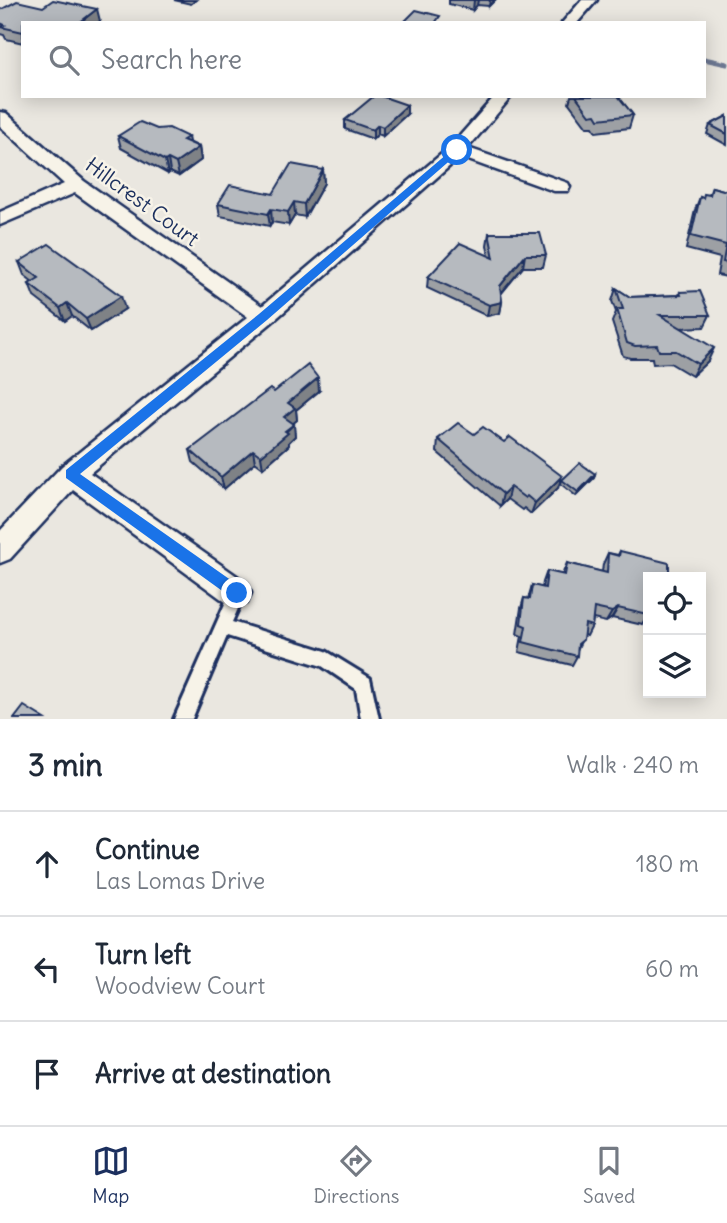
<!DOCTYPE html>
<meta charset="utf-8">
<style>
:root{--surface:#fff;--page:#f6f6f7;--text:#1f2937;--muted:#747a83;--line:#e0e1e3;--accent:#1b2f5e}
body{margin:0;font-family:Delius,sans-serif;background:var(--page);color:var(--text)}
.controls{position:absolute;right:21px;bottom:21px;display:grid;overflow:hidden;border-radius:0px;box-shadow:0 4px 18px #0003}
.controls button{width:63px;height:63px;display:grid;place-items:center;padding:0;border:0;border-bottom:2px solid var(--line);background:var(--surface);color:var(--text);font:35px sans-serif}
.stop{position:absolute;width:21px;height:21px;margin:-16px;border:5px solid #1a73e8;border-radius:50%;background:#fff}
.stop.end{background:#1a73e8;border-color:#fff;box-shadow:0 2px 7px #0008}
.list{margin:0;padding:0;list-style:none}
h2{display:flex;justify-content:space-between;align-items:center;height:91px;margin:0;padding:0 28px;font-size:30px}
h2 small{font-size:23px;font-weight:400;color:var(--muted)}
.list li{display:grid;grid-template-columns:46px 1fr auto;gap:21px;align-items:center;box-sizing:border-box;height:105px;padding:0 28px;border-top:2px solid var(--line)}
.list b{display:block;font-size:26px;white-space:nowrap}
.list p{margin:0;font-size:23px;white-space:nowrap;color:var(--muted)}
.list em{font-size:23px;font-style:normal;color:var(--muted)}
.icon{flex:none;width:38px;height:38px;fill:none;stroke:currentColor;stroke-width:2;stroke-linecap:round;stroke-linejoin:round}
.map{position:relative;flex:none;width:727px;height:719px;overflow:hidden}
.search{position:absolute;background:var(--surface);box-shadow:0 4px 18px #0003;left:21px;right:21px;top:21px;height:77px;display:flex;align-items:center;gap:18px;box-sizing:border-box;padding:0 24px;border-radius:0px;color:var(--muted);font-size:26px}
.sheet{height:406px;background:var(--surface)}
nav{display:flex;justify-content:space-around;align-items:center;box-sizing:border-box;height:98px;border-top:2px solid var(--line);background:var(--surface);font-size:19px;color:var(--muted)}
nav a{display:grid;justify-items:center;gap:4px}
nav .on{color:var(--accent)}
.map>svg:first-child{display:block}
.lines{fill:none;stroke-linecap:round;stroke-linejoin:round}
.stream{stroke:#6d7892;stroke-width:5}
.lane-casing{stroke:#1b2f5e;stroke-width:6}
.street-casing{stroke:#1b2f5e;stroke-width:5}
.lane{fill:#f7f3e8;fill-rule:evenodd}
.street{fill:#f7f3e8;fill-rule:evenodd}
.wall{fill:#9da0a4;stroke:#1b2f5e;stroke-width:2}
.shaded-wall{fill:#7f8286;stroke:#1b2f5e;stroke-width:2}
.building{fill:#b6babf;stroke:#1b2f5e;stroke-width:2}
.route{fill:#1a73e8}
.labels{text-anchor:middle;stroke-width:5;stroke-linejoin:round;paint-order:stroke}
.street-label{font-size:21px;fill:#1b2f5e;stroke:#f7f3e8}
</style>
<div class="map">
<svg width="727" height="719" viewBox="0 0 727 719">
<rect width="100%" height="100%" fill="#eae7e0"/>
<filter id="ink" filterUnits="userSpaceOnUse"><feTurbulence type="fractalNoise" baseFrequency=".0143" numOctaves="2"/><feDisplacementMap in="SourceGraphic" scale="14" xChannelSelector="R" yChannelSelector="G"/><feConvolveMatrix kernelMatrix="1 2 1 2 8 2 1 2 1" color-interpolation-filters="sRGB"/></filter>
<g filter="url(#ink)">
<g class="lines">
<path class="stream" d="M704,59L727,64"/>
<g class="lane-casing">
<path id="lane" d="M237,586L242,588L245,593L232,622L326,651L370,678L379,719H361L356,689L322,666L227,636L192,719H174L232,588Z"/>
</g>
<g class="street-casing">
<g id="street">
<path d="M582,0H597L577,23H562Z"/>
<path d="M495,96H512L468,148L568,183L570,187L568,191H554L460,157L271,323L90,473L247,583L251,593L247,603L237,606L227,603L73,490L10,559L0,563V531L62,466L248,317L75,193L0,225V212L64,184L0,126V112L6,113L84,181L262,306L451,146Z"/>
</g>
</g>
<use href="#lane" class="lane"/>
<use href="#street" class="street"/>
</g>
<g class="wall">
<path d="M174,0H196L191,4Z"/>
<path d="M449,0H495L489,6L477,5L473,10L449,4Z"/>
<path d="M0,10L100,21L98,23H23V43L6,39L4,35L0,34Z"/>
<path d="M571,96H618L633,115L629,128L596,132L593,127H587L569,103Z"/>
<path d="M407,114L383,136L378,134L373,139L345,129V120Z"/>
<path d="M727,116V145L707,134L710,125Z"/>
<path d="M157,129L188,137L189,142L199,147L201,160L179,176L170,172L168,174L121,148L118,136Z"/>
<path d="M323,170L324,183L305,217L295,215L289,225L272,222L270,226L220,216L218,204L273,194Z"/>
<path d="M712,187L727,191V277L717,275L720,258L686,249L695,210L700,197L702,198L709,195Z"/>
<path d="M489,233L546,255L543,267H523L501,294L502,302L500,313L487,316L427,288L428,277L489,256L487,245Z"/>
<path d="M19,262L125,309L91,331L72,316L65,321L34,297L29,284L33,282L24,275Z"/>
<path d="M616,288L630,297L679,295L680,292L710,315L704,327L680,328L708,361L692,376L670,363L653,364L652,358H630L623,356L612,322L616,312L612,301Z"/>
<path d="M319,391L296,410L297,420L293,423L295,436L289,442V445L263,468L255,462L224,489L193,462L190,450L274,392Z"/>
<path d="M474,434L558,488L531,514L524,508L522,510L507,499L500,506L437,452L438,439Z"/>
<path d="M595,474L594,478L576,496L561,484L562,480Z"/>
<path d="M620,551L648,577V617L643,625L612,618L606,622L593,619L592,626L587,636L584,635L577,650V656L572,665L519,652L522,636L517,634L521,608L524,598L528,599L532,585L542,588L543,582L547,571L562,575L567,563L602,572L603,564L608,553L618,555Z"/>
</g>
<g class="shaded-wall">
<path d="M474,0H478L477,5L473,10Z"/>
<path d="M490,0H495L489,6Z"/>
<path d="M97,9L100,21L98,23H79Z"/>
<path d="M407,105V114L383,136V127Z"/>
<path d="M378,125V134L373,139V130Z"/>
<path d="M199,147L201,160L179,176L176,163Z"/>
<path d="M168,159L170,172L168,174L165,161Z"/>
<path d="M323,170L324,183L305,217L304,204Z"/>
<path d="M294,202L295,215L289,225L288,212Z"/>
<path d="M271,209L272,222L270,226L268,214Z"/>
<path d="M525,255L523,267L497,298L500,286Z"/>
<path d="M121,296L125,309L91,331L86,319Z"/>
<path d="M502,302L500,313L487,316L489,305Z"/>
<path d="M67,303L72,316L65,321L60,308Z"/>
<path d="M714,348L708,361L692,376L698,364Z"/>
<path d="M318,378L319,391L296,410L297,420L286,429L284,417L288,403Z"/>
<path d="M294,424L295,436L289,442V445L263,468L261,456Z"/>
<path d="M253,450L255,462L224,489L221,477Z"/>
<path d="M595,474L594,478L576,496L578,492Z"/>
<path d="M562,476L558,488L531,514L535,503Z"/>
<path d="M510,487L507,499L500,506L503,494Z"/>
<path d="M618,608L612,618L606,622L612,612Z"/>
</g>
<g class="building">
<path d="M53,0L97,9L79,23H23V32L1,27L5,25L0,23V10L17,1L43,7Z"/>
<path d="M416,10L440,16L435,23H403Z"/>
<path d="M374,96H381L407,105L383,127L378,125L373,130L345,120Z"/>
<path d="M576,96H618L633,115L599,119L596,114L590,115Z"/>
<path d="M727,116V134L710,125Z"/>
<path d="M140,122L157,129L169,128L188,137L183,140L199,147L176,163L168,159L165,161L118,136Z"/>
<path d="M291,164L323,170L304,204L294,202L288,212L271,209L268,214L218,204L230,185L273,194Z"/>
<path d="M712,187L727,191V263L723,262L726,245L691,236L700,197L703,198L704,194L710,195Z"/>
<path d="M489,233H540L546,255H525L500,286L502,302L489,305L428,277L460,243L494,258Z"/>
<path d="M49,244L121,296L86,319L67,303L60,308L29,284L39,278L19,262Z"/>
<path d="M616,288L630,297L681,295L680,292L700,291L710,315H660L714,348L698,364L676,351H659L657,345L635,346L627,343L617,309H623Z"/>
<path d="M308,365L318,378L288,403L295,408L284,417L294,424L285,431L288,433L261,456L253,450L221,477L190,450L270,389L274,392Z"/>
<path d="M458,423L474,434L483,427L504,442L510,437L562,476L535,503L527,496L525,498L510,487L503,494L438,439Z"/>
<path d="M580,463L595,474L578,492L562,480Z"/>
<path d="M620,551L669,563V577H648V615L618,608L612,612L594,608L592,626L585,624L583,640L578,644L577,656L523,642L526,626L521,624L524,598L530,599L532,585L545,588L547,571L565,575L567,563L607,573L608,553L619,556Z"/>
<path d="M24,706L45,719H14Z"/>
</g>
</g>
<path class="route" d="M454,148L462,150L267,320L80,474L242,588V598H232L66,478V470L259,314Z"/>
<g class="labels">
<g class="street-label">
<text transform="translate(142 202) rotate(36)" y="7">Hillcrest Court</text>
</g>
</g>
</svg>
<div class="controls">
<button><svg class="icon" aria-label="locate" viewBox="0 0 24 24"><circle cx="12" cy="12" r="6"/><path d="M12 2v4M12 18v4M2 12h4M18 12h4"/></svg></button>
<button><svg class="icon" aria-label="layers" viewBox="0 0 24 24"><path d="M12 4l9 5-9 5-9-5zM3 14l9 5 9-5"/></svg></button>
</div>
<div class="stop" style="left:457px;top:150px"></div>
<div class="stop end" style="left:237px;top:593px"></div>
<div class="search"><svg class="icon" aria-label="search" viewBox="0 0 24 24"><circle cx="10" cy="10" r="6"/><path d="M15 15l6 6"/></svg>Search here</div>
</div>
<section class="sheet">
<h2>3 min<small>Walk · 240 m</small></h2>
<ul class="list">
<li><svg class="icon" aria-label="ahead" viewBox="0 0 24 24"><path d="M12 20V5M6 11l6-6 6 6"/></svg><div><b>Continue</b><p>Las Lomas Drive</p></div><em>180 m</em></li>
<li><svg class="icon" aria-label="left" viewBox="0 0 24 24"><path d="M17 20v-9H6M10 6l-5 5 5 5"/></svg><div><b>Turn left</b><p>Woodview Court</p></div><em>60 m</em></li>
<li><svg class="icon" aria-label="arrive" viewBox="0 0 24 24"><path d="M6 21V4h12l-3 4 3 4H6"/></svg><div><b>Arrive at destination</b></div></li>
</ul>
</section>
<nav>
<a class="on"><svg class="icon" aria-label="map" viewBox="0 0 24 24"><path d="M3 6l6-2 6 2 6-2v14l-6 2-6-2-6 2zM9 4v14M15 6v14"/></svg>Map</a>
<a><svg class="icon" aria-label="directions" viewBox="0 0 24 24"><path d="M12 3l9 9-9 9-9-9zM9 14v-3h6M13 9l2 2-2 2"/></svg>Directions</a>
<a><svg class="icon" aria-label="saved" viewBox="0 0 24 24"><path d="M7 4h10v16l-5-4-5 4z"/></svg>Saved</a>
</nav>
